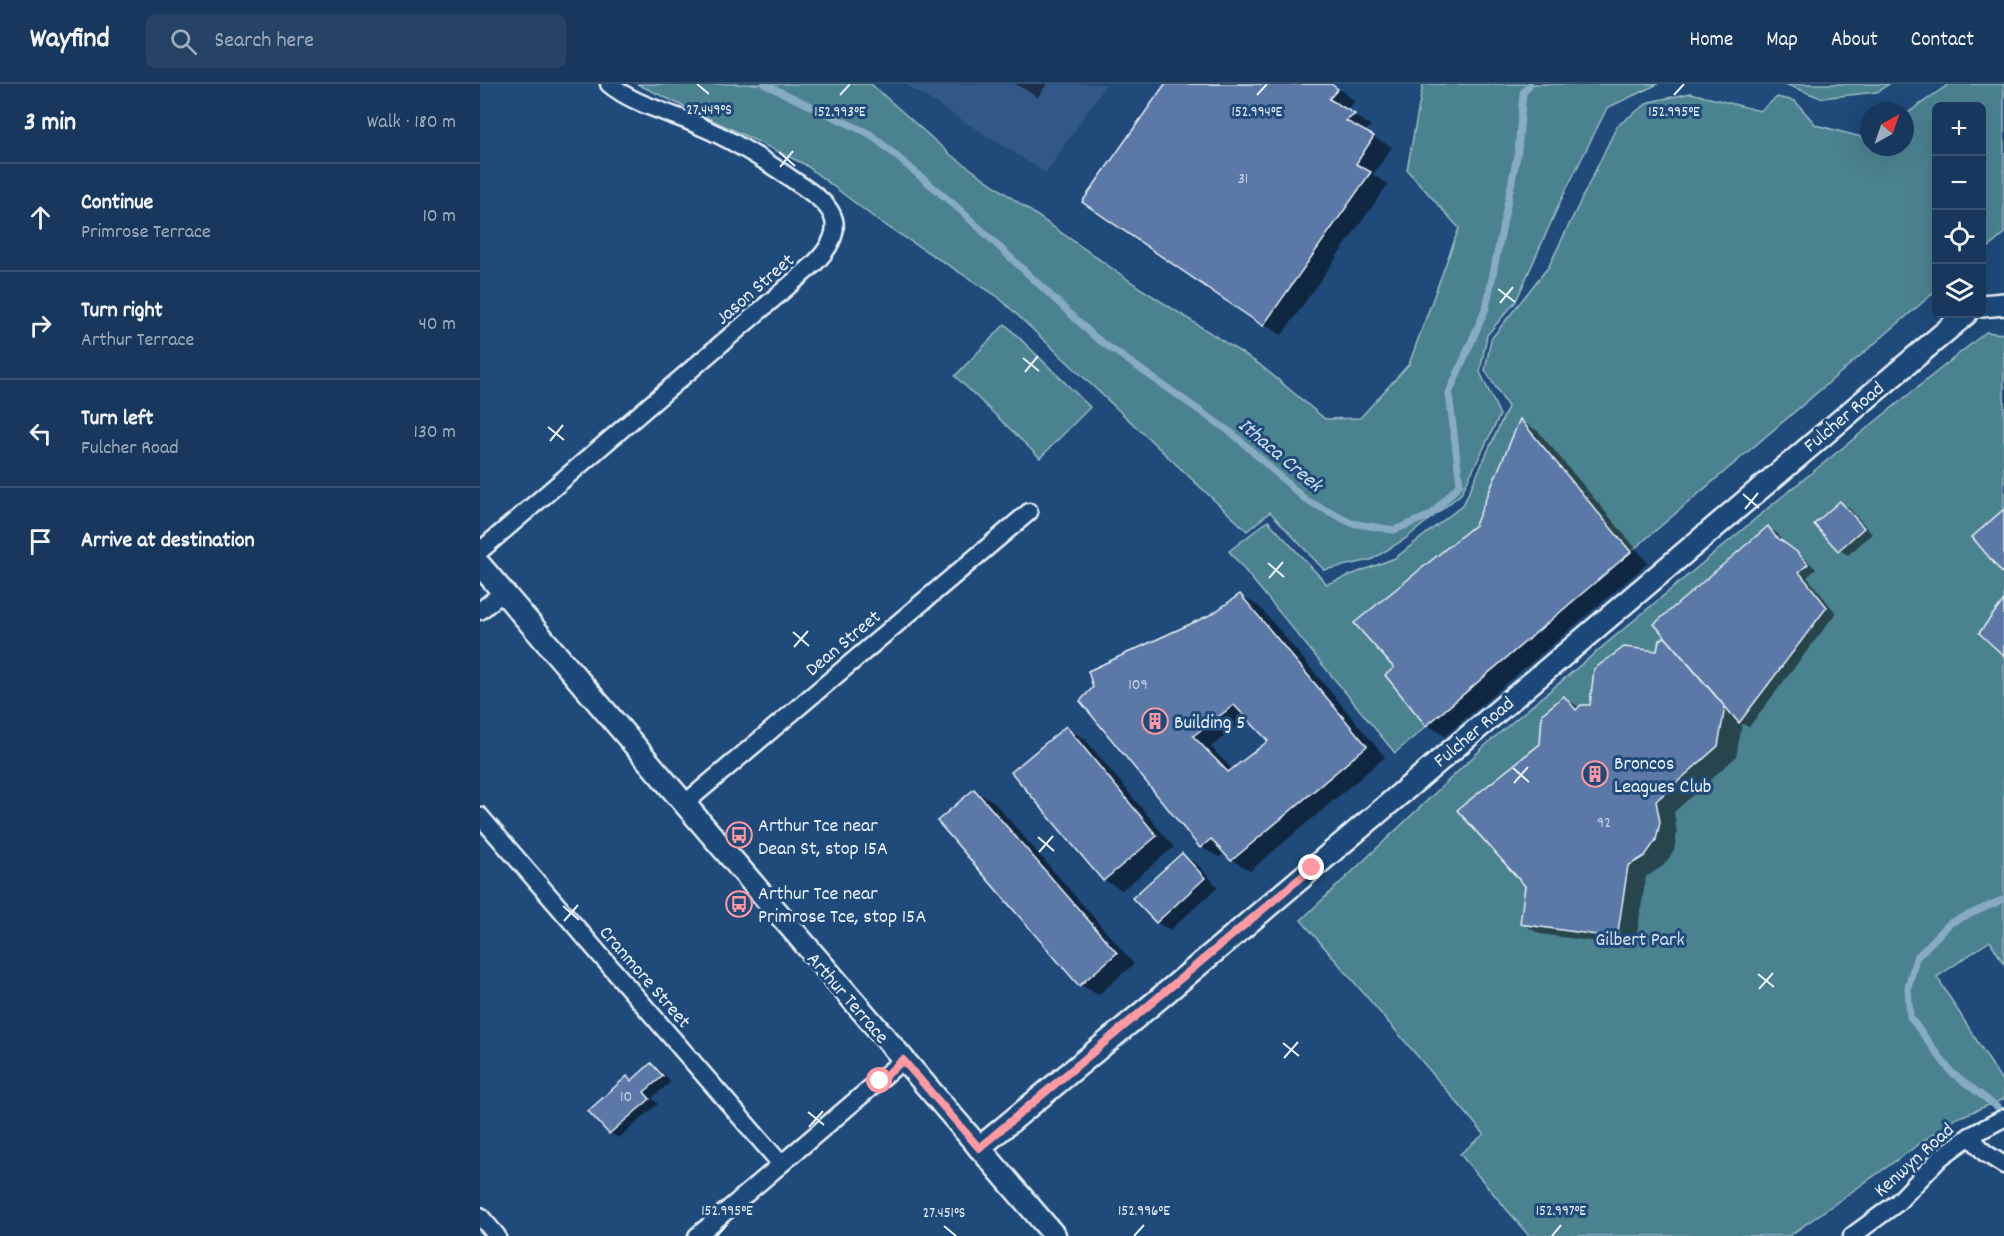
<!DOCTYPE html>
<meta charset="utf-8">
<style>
:root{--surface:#17385c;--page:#244365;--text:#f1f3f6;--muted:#9eacbb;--line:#365272}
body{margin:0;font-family:Dekko,sans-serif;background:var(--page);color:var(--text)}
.controls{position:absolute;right:18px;top:18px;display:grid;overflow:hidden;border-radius:9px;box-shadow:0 6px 24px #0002}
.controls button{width:54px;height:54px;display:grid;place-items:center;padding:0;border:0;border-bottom:2px solid var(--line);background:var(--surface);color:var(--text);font:30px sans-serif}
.compass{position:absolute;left:1380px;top:18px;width:54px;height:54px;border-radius:50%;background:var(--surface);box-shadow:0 6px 24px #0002;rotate:40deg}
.stop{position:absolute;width:18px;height:18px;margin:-14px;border:4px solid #ff9aa2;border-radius:50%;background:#fff}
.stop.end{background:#ff9aa2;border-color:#fff;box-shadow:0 2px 6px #0008}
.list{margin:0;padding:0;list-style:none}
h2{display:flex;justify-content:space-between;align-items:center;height:78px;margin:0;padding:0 24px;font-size:26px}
h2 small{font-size:20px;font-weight:400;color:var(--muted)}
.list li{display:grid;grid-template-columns:39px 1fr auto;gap:18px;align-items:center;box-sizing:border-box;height:108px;padding:0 24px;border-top:2px solid var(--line)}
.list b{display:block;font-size:22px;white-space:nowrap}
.list p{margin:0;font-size:20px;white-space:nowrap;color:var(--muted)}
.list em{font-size:20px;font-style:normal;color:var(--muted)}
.icon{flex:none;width:33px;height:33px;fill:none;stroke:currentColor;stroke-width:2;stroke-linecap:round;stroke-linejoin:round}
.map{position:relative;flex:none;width:1524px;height:1152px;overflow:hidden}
header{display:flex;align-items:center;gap:36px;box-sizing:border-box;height:84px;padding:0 30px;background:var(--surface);border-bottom:2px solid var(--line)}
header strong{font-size:28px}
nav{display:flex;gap:33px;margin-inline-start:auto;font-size:21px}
.search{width:420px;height:54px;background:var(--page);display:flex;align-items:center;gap:15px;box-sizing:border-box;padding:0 21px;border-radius:9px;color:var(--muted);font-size:22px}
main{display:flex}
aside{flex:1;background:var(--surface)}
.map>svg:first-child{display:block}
.built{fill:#315887}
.green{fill:#4c8290;stroke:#9abac4;stroke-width:1.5}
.shadow{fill:#0007;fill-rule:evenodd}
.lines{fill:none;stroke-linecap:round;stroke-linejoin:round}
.stream{stroke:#86abc3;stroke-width:7}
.building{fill:#5a79a6;stroke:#e8f1f8;stroke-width:1.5;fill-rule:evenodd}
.minor-casing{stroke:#e8f1f8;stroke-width:21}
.tertiary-casing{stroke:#e8f1f8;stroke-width:26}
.minor{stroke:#1f4a7a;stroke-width:16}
.tertiary{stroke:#1f4a7a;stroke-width:21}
.route{stroke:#ff9aa2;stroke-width:8}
.ticks{fill:none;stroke:#e8f1f8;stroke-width:2}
.labels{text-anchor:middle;stroke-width:6;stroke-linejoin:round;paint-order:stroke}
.number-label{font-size:16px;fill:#c4d3e4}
.street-label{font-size:20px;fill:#e8f1f8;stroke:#1f4a7a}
.poi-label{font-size:20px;fill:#e8f1f8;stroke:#1f4a7a;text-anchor:start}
.park-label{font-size:20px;fill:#d1e0e8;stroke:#1f4a7a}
.water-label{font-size:21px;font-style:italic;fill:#d0e0eb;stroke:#1f4a7a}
.ticks-label{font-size:15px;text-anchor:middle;fill:#e8f1f8;stroke:#1f4a7a;stroke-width:6;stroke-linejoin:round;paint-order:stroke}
</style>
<header>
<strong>Wayfind</strong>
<div class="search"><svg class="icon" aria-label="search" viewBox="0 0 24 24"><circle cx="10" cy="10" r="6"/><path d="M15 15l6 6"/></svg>Search here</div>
<nav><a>Home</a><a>Map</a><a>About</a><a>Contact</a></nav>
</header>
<main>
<aside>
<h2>3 min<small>Walk · 180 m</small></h2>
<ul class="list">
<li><svg class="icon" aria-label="ahead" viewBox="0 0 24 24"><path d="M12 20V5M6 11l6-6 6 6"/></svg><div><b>Continue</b><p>Primrose Terrace</p></div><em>10 m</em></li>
<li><svg class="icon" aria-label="right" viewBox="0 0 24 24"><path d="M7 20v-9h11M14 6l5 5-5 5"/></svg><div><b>Turn right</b><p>Arthur Terrace</p></div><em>40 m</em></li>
<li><svg class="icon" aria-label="left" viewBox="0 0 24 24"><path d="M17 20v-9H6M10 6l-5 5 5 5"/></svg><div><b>Turn left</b><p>Fulcher Road</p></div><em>130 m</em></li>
<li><svg class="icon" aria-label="arrive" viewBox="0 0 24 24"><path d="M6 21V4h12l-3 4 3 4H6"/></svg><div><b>Arrive at destination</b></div></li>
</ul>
</aside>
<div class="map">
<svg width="1524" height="1152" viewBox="0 0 1524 1152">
<rect width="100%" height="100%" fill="#1f4a7a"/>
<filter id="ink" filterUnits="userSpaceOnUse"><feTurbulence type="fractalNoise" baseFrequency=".0167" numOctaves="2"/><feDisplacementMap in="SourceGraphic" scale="12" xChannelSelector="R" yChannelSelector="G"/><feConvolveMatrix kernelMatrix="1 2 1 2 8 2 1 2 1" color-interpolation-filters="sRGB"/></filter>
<g filter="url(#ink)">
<path class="built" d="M425,0H626L566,89Z"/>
<g class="green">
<path d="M157,0H391L471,71L660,204L779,280L845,335L880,334L929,280L979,144L927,86L943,0H1178L1127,24L1081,116L1036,217L1007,251L1000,288L1020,331L981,410L925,455L891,476L844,486L790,428L767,447L517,212L400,138L324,80Z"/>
<path d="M1305,0H1409L1397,8L1341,14Z"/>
<path d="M1469,0H1524V150L1502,169V22H1456V207L915,669L749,467L788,437L847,500L915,474L983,421L1028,323L1005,286L1011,255L1069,182L1137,42L1169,18L1211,9L1280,27L1297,13L1315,17L1336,41L1389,55V63H1425V31Z"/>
<path d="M525,240L610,323L560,374L475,292Z"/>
<path d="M1506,248L1524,250V880L1510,857L1457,893L1524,1000V1015L1475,1035L1309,1152H1049L980,1070L1004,1050L821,836L1011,656L1293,420Z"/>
</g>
<g class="shadow">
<path d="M535,0H567L558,13Z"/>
<path d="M687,0H852L875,17L866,27L891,42L884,48L912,63L893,91L908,100L802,251L784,241L604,117Z"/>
<path d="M1041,337L1058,347L1168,479L965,652L947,641L916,585L996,442Z"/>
<path d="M1360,419L1369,424L1392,450L1368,471L1359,466Z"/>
<path d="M1288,444L1297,449L1304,459L1326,475L1336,485L1327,493L1356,529L1269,643L1262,640L1256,673L1194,728L1197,749L1194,767L1183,782L1166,793L1155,863L1060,850L1041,839L1084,614L1101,624L1112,623L1179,568L1185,555L1192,559Z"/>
<path d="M760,512L779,522L905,673L770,787L752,776L745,769L739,773L721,763L602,617ZM768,634L790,658L753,686L731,663Z"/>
<path d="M586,644L604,654L694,763L642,806L624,796Z"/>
<path d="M495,707L513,717L654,880L618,911L600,900Z"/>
<path d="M702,771L716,779L738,803L690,846L676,838Z"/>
<path d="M171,981L180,986L191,998L172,1014L178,1020L139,1054L130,1049L147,994L153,997Z"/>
</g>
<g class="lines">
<g class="stream">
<path d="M284,0L390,50L478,124L616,254L753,350L826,416L871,439L914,446L951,431L980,400L969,309L1006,224L1038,67L1043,9L1050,0"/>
<path d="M1521,1026L1471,988L1430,933L1428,904L1436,874L1470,839L1524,815"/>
</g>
</g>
<g class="building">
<path d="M685,0H851L858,5L849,15L875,30L866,37L894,52L876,80L891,88L783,242L602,118Z"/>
<path d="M1040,335L1151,468L946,642L905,591L914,584L874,539L995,441Z"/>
<path d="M1360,417L1384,444L1358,467L1334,440Z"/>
<path d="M1524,425V491L1492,453Z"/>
<path d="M1288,442L1295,452L1317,468L1328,480L1319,488L1347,523L1259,639L1174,540Z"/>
<path d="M760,510L887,662L751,777L731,755L720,764L600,617L613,603L608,587L732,530ZM754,621L788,657L748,688L713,652Z"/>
<path d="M1524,516V572L1499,549Z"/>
<path d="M1185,553L1245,623L1238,662L1176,717L1180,738L1176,756L1165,772L1148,782L1137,854L1040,840L1045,802L977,726L1060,660L1062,630L1084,612L1096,626L1101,621H1110L1114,585L1144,563L1177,567L1179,556Z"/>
<path d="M586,642L677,752L623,797L531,688Z"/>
<path d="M494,705L637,869L599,902L457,737Z"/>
<path d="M702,769L725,794L676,839L652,814Z"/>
<path d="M171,979L183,992L164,1008L170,1015L129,1050L108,1027L147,992L151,997Z"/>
</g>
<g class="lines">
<g class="minor-casing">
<g id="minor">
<path d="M0,467L334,180C345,169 358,153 354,136C350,120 332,109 319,100C289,79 258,59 224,44C192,28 157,23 129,0"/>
<path d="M0,527L23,508"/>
<path d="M203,721L549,428"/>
<path d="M0,732L301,1080"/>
<path d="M1490,1052L1505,1069L1524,1081"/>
<path d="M0,1132L17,1152"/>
<path d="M217,1152L423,976"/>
<path d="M1372,1152L1417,1119L1461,1073L1490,1052L1524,1034"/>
</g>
</g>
<g class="tertiary-casing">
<g id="tertiary">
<path d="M1502,222L1524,220"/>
<path d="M0,481L575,1152"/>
<path d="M499,1064L681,913L1486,230"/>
</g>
</g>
<use href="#minor" class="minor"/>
<use href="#tertiary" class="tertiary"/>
</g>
</g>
<g class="lines" filter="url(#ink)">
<path class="route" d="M400,997L423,976L499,1064L832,784"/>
</g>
<path class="ticks" d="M217,0L229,10M360,11L370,0M777,11L787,0M1194,11L1204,0M299,68L315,82M300,83L313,67M1018,205L1035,218M1020,219L1033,203M543,274L559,287M545,288L558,272M68,343L84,356M70,357L83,341M1263,410L1279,424M1265,425L1278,409M788,479L804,493M789,494L803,478M313,548L329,562M314,563L328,547M1033,684L1049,698M1034,699L1048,683M558,753L574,767M559,768L573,752M83,822L99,836M84,837L98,821M1278,890L1294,903M1279,905L1293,889M803,959L819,972M804,974L818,958M328,1028L344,1041M329,1043L343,1027M464,1142L476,1152M237,1152L247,1141M654,1152L664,1141M1072,1152L1081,1141"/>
<defs>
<g id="building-ring" transform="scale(1.35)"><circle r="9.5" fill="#1f4a7a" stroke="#ff9aa2" stroke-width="1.5"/><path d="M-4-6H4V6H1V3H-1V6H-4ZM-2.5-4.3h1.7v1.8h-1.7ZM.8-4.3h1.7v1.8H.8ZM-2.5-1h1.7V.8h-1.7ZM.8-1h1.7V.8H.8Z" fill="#ff9aa2"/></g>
<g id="bus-ring" transform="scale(1.35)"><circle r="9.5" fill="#1f4a7a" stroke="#ff9aa2" stroke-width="1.5"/><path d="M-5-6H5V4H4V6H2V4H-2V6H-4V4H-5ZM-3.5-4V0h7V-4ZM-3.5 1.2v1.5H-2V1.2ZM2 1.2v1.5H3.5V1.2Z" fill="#ff9aa2"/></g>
</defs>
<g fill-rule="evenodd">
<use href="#building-ring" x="675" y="637"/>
<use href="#building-ring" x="1115" y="690"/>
<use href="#bus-ring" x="259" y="751"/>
<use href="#bus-ring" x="259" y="820"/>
</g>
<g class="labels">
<g class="number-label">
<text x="763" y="99">31</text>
<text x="658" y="605">109</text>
<text x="1124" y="743">92</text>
<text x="146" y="1017">10</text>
</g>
<g class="street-label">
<text transform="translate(274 204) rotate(-41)" y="7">Jason Street</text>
<text transform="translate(1363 332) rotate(-40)" y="7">Fulcher Road</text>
<text transform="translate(362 558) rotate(-40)" y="7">Dean Street</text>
<text transform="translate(993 647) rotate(-40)" y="7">Fulcher Road</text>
<text transform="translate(166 892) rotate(49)" y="7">Cranmore Street</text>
<text transform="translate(369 913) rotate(49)" y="7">Arthur Terrace</text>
<text transform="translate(1433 1075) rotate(-42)" y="7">Kenwyn Road</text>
</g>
<g class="poi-label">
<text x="694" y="644">Building 5</text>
<text x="1134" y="685">Broncos<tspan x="1134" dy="23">Leagues Club</tspan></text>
<text x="278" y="747">Arthur Tce near<tspan x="278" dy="23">Dean St, stop 15A</tspan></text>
<text x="278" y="815">Arthur Tce near<tspan x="278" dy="23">Primrose Tce, stop 15A</tspan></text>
</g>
<g class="park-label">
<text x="1160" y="861">Gilbert Park</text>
</g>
<g class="water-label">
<text transform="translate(801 370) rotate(40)" y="7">Ithaca Creek</text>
</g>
</g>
<g class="ticks-label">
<text x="229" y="30">27.449°S</text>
<text x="360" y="32">152.993°E</text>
<text x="777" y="32">152.994°E</text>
<text x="1194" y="32">152.995°E</text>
<text x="247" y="1131">152.995°E</text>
<text x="664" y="1131">152.996°E</text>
<text x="1081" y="1131">152.997°E</text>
<text x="464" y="1133">27.451°S</text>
</g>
</svg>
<div class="controls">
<button>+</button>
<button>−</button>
<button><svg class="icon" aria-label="locate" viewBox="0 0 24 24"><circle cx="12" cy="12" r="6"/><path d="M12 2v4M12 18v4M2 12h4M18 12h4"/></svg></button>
<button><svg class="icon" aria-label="layers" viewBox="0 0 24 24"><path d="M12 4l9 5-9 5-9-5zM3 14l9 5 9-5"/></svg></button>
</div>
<svg class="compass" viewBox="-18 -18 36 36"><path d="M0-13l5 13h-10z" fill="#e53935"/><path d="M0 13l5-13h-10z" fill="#9eacbb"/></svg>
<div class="stop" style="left:400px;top:997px"></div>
<div class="stop end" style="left:832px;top:784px"></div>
</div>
</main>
